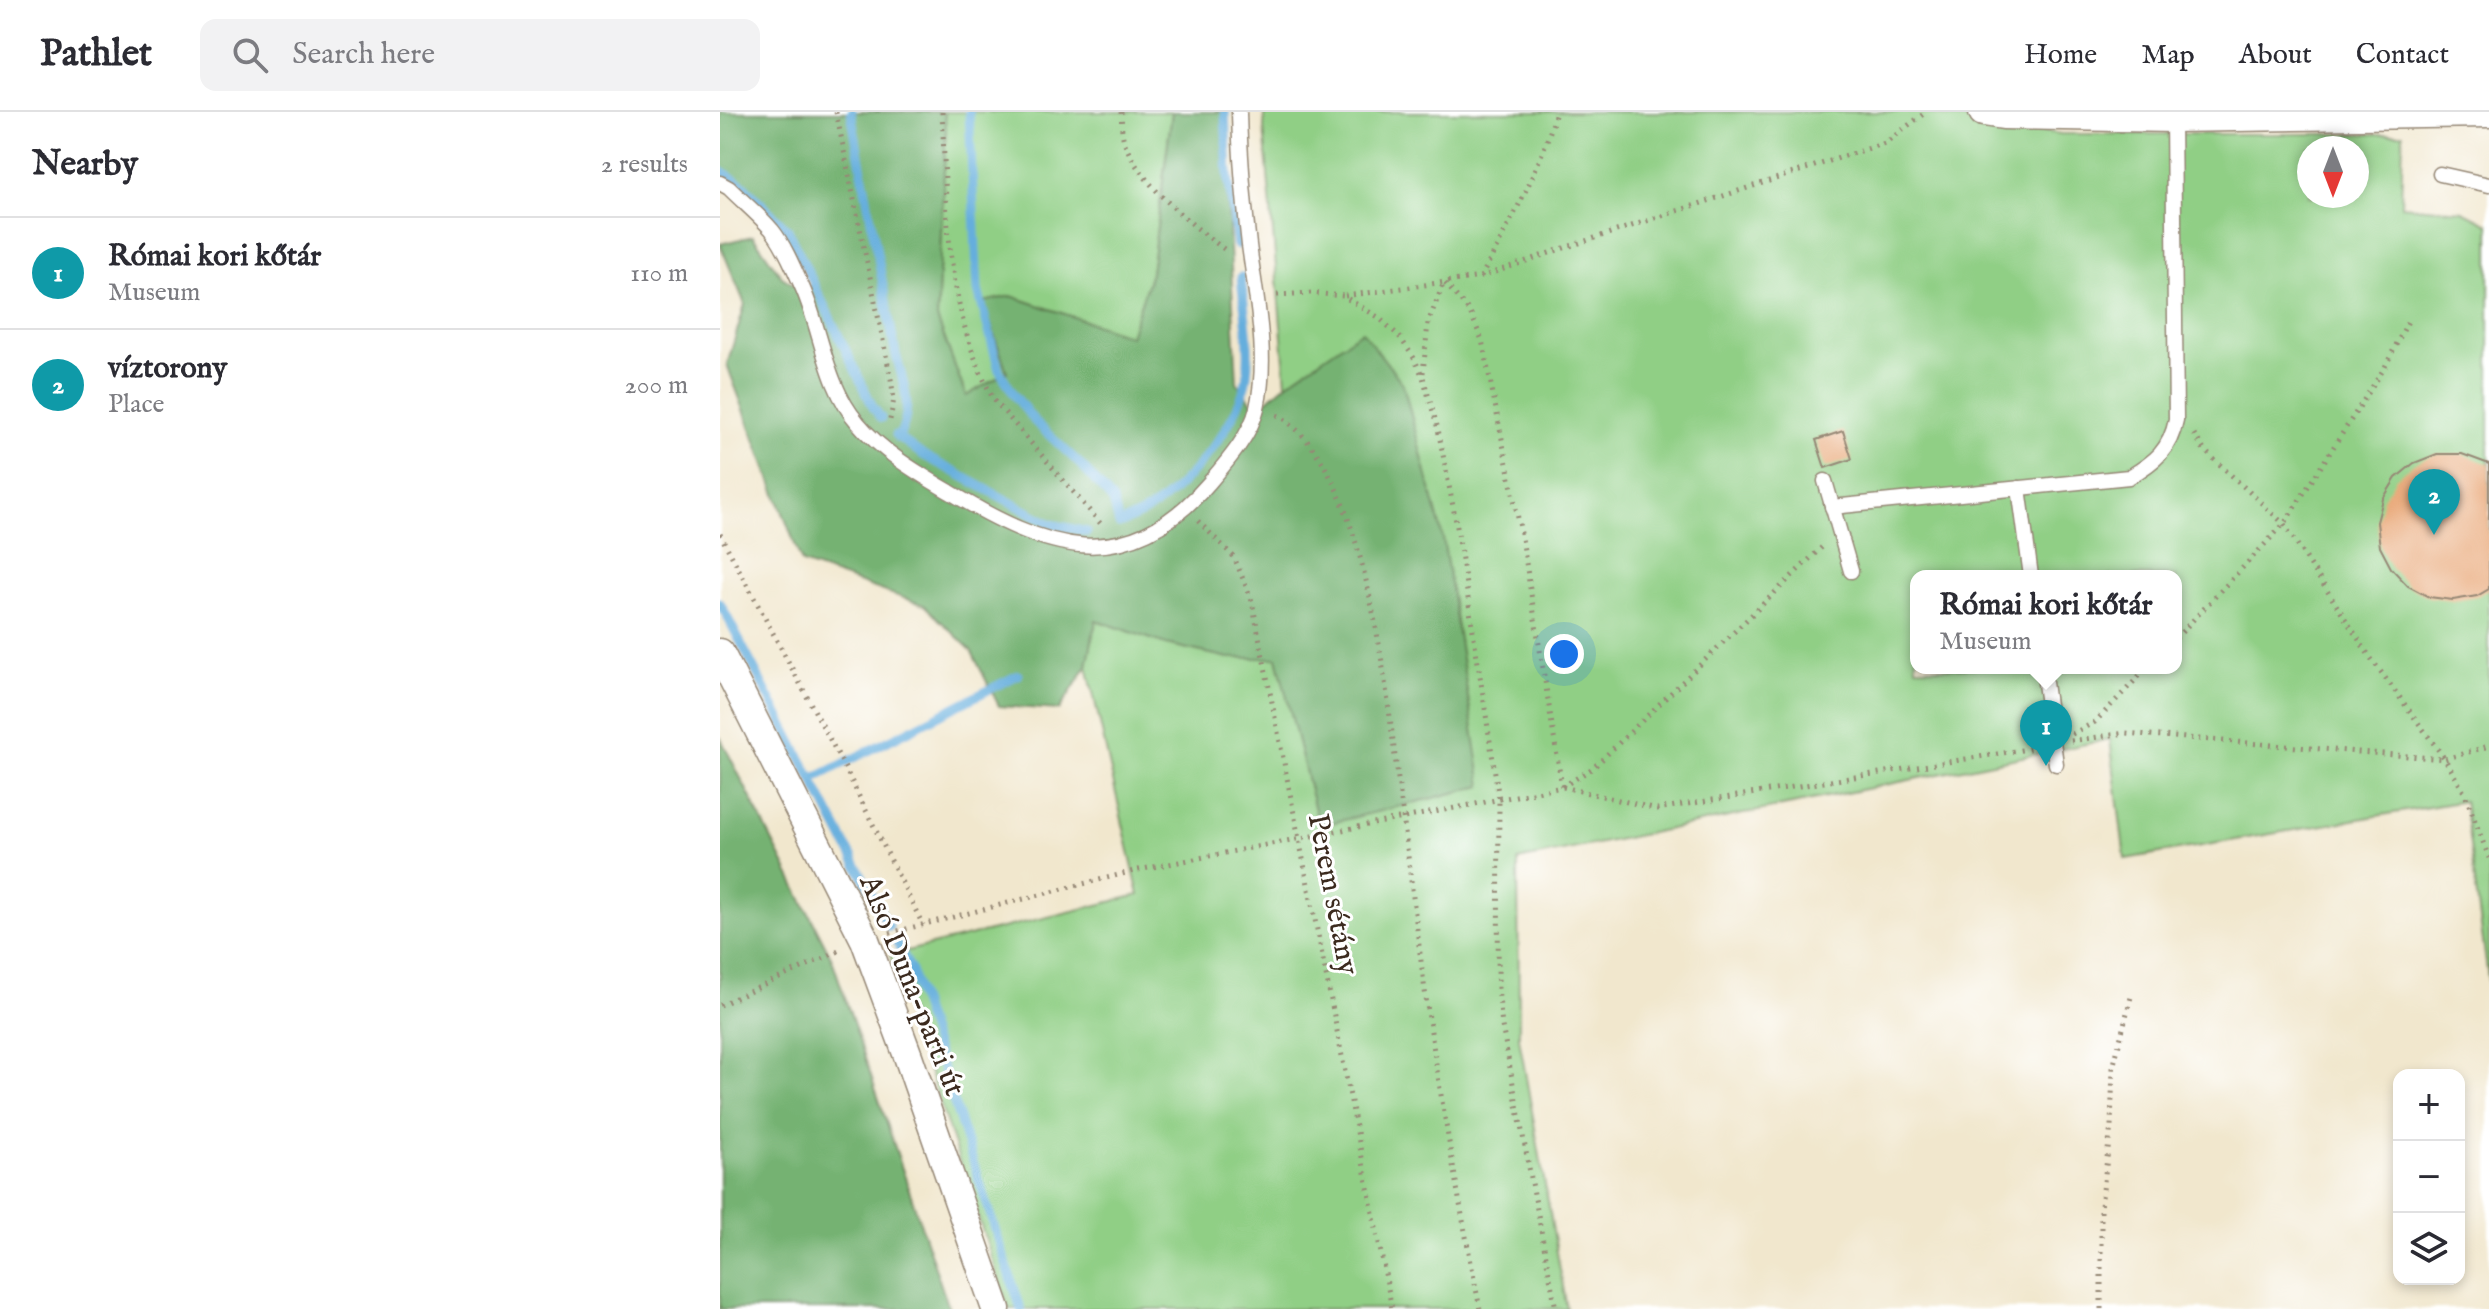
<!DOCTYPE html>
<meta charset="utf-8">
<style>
:root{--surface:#fff;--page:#f2f2f3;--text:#2b2b33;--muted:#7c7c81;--line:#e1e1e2;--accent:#b45309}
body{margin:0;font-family:"IM FELL English",serif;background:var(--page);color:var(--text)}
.controls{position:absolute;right:24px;bottom:24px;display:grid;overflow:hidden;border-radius:16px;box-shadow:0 4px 12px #0003}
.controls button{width:72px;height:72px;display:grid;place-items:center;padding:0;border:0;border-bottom:2px solid var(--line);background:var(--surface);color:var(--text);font:40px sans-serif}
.compass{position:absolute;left:1577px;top:24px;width:72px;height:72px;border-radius:50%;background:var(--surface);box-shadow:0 4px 12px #0003;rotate:180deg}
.you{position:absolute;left:844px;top:542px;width:28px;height:28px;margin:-20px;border:6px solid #fff;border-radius:50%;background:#1a73e8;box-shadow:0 0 0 12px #1a73e833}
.badge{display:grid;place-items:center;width:52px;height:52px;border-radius:50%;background:var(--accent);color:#fff;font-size:26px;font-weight:700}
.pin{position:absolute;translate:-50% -66px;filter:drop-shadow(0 2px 4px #0008)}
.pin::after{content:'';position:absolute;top:42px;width:28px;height:24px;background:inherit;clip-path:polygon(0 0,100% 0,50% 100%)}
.popup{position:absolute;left:1190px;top:458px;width:272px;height:104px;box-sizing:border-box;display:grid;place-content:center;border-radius:16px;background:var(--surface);filter:drop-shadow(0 2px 6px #0005);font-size:26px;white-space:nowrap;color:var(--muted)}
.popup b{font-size:30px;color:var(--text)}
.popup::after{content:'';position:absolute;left:50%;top:100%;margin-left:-16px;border:16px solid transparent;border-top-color:var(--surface)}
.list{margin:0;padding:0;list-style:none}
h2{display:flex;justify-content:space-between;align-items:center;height:104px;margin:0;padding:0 32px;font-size:34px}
h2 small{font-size:26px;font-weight:400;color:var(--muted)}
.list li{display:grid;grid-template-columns:52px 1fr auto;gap:24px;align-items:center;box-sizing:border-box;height:112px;padding:0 32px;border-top:2px solid var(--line)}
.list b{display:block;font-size:30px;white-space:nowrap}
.list p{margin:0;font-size:26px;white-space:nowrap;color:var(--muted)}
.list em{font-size:26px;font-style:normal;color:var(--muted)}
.icon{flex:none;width:44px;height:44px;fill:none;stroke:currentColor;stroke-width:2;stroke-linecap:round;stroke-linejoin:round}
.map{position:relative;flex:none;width:1769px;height:1197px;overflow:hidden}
header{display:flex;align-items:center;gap:48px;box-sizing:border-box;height:112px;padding:0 40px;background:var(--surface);border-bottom:2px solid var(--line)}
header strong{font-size:38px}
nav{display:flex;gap:44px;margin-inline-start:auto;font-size:28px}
.search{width:560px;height:72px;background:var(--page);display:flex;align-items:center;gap:20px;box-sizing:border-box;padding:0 28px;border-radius:16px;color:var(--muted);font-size:30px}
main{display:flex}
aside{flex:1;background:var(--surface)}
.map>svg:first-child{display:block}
.green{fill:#90cf85;stroke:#667c52;stroke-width:2;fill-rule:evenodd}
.forest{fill:#74b272;stroke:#586e48;stroke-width:2}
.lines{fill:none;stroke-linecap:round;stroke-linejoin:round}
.stream{stroke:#65aedd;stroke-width:9}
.building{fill:#e8a472}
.service-casing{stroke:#968876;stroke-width:17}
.minor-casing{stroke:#968876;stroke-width:31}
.path{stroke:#968876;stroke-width:5;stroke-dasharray:2 6;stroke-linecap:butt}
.service{stroke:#fff;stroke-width:14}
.minor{stroke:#fff;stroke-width:28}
.labels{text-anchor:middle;stroke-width:6;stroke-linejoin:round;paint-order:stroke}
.street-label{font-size:30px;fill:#3b2a1e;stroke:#fff}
</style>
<header>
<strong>Pathlet</strong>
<div class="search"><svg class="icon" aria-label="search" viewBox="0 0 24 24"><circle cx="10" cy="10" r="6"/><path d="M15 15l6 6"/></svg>Search here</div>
<nav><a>Home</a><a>Map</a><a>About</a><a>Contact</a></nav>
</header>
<main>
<aside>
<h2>Nearby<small>2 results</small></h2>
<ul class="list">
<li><span class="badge" style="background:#0f9aa8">1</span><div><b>Római kori kőtár</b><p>Museum</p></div><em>110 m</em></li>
<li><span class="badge" style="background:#0f9aa8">2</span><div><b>víztorony</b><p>Place</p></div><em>200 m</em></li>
</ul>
</aside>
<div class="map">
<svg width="1769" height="1197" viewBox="0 0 1769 1197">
<rect width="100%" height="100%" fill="#fff"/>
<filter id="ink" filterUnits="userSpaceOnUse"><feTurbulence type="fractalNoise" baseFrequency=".0125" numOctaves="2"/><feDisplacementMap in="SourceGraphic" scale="16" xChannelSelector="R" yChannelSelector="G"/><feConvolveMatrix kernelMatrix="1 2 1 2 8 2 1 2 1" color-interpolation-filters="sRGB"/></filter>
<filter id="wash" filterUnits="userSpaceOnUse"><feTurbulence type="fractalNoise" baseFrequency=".006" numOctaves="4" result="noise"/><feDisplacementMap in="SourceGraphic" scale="32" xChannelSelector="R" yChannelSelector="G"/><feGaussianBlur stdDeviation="1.8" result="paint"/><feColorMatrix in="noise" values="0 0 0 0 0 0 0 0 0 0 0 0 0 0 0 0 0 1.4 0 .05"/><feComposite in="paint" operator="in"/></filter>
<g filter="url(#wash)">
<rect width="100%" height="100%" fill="#f1e7cd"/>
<g class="green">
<path d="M224,0H452L431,161L410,224L291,184L263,191L287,260L246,284L217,206L226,15Z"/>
<path d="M545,0H1199L1341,22H1683L1681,94L1743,99L1769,112V873L1744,689L1405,747L1390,627L798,748L799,926L847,1197H289L170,843L419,783L367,554L376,508L446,532L509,546H558L599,714L642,220L566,272L544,16ZM1589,36H1637V84H1589ZM1196,464H1456V556H1196Z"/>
</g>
<g class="forest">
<path d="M0,0H224L226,15L217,206L246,284L287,260L263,190L291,184L410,224L431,161L452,0H503L517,270L537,297L566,272L642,219L683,272L723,426L762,674L599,714L557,546H509L446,532L376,508L367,554L339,598L279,594L251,538L204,493L82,451L7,253L25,192L0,132L33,124L62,165L83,178L92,174L50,99L0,55Z"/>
<path d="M0,625L112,847L229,1197H0Z"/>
</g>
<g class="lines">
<g class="stream">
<path d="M131,0L176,243C184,272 194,298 178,326"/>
<path d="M249,0L258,178L279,258L295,284L315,310L359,351L393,389L399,412C408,408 419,404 427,399C466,375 517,314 526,269C532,236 524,198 521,165"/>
<path d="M505,0L508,62L517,133"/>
<path d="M0,58L22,72L68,118L153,295L161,306"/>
<path d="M176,323L201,342L331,412L367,420"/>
<path d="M0,491L169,815"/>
<path d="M93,667L298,563"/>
<path d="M176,829L190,856L301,1197"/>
</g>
</g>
<g id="blocks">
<g class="building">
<path d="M1123,319L1132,347L1105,356L1096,328Z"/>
<path d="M1717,342H1742L1769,352V477L1757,484L1733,488L1709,485L1688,474L1671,456L1660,435L1657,410L1663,387L1676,366L1694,351Z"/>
</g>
</g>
</g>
<g filter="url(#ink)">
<use href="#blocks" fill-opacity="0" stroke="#968876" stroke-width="2"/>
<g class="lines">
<g class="service-casing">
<g id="service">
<path d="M1720,62L1769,73"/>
<path d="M0,71L9,76C23,90 39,103 52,118C65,134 75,159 83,177C102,221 106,274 138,311C162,340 198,361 230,380C324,437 405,468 488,372C506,351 531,323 537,296C549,243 536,186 529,133C524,89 520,45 519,0"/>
<path d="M1105,369L1131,459"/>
<path d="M1299,376L1311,464"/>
<path d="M1112,395L1409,365C1435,350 1450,338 1456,308L1453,6"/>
<path d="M1323,556L1336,652"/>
</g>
</g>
<g class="minor-casing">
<g id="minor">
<path d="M1263,0L1283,3L1453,6L1769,1"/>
<path d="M0,541L145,828L188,944L276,1197"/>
</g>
</g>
<g class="path">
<path d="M116,0L171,267L174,287L169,313"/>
<path d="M222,0C227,100 225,198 274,288L381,412"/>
<path d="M401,0C402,8 401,18 403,25C414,68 473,114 508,140"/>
<path d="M761,165C789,112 820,58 836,0"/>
<path d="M557,183L591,181L623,184L658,205L679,224L694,246L703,265L718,317L737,415L779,687L778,876L782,914L836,1197"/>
<path d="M625,184L761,165L832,140L1165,31L1206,0"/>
<path d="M703,261L708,211L724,170L750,200L762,228L802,426L842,675"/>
<path d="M557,303C565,306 570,312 576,317C646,382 665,567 677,660C688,738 696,816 707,893C722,995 740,1096 760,1197"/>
<path d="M1474,322L1484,338L1564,412L1650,545L1725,647L1745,682L1769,746"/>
<path d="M478,409L514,445L532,489L672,1197"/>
<path d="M0,422L123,652L203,813"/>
<path d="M1456,526L1564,412L1665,255L1688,209"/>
<path d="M1352,622L1375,610L1427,556"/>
<path d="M1351,629L1405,621L1725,647L1769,634"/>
<path d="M843,675L937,697L1314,636"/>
<path d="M170,821L418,758L842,675L873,656L1102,435"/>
<path d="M0,893L119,839"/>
<path d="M1381,1197V1094L1391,1014L1393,956L1412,881"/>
</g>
<use href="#service" class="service"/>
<use href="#minor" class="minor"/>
</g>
</g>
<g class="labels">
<g class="street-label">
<text transform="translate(614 782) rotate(79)" y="10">Perem sétány</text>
<text transform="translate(193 873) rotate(68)" y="10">Alsó Duna-parti út</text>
</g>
</g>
</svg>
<div class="controls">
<button>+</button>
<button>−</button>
<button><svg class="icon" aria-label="layers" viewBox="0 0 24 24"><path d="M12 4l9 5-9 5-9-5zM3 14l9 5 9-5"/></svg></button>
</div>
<svg class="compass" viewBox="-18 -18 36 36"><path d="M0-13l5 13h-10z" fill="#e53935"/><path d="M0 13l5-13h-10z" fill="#7c7c81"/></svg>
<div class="you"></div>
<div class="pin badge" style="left:1326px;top:654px;background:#0f9aa8">1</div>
<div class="popup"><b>Római kori kőtár</b>Museum</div>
<div class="pin badge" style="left:1714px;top:423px;background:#0f9aa8">2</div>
</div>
</main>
